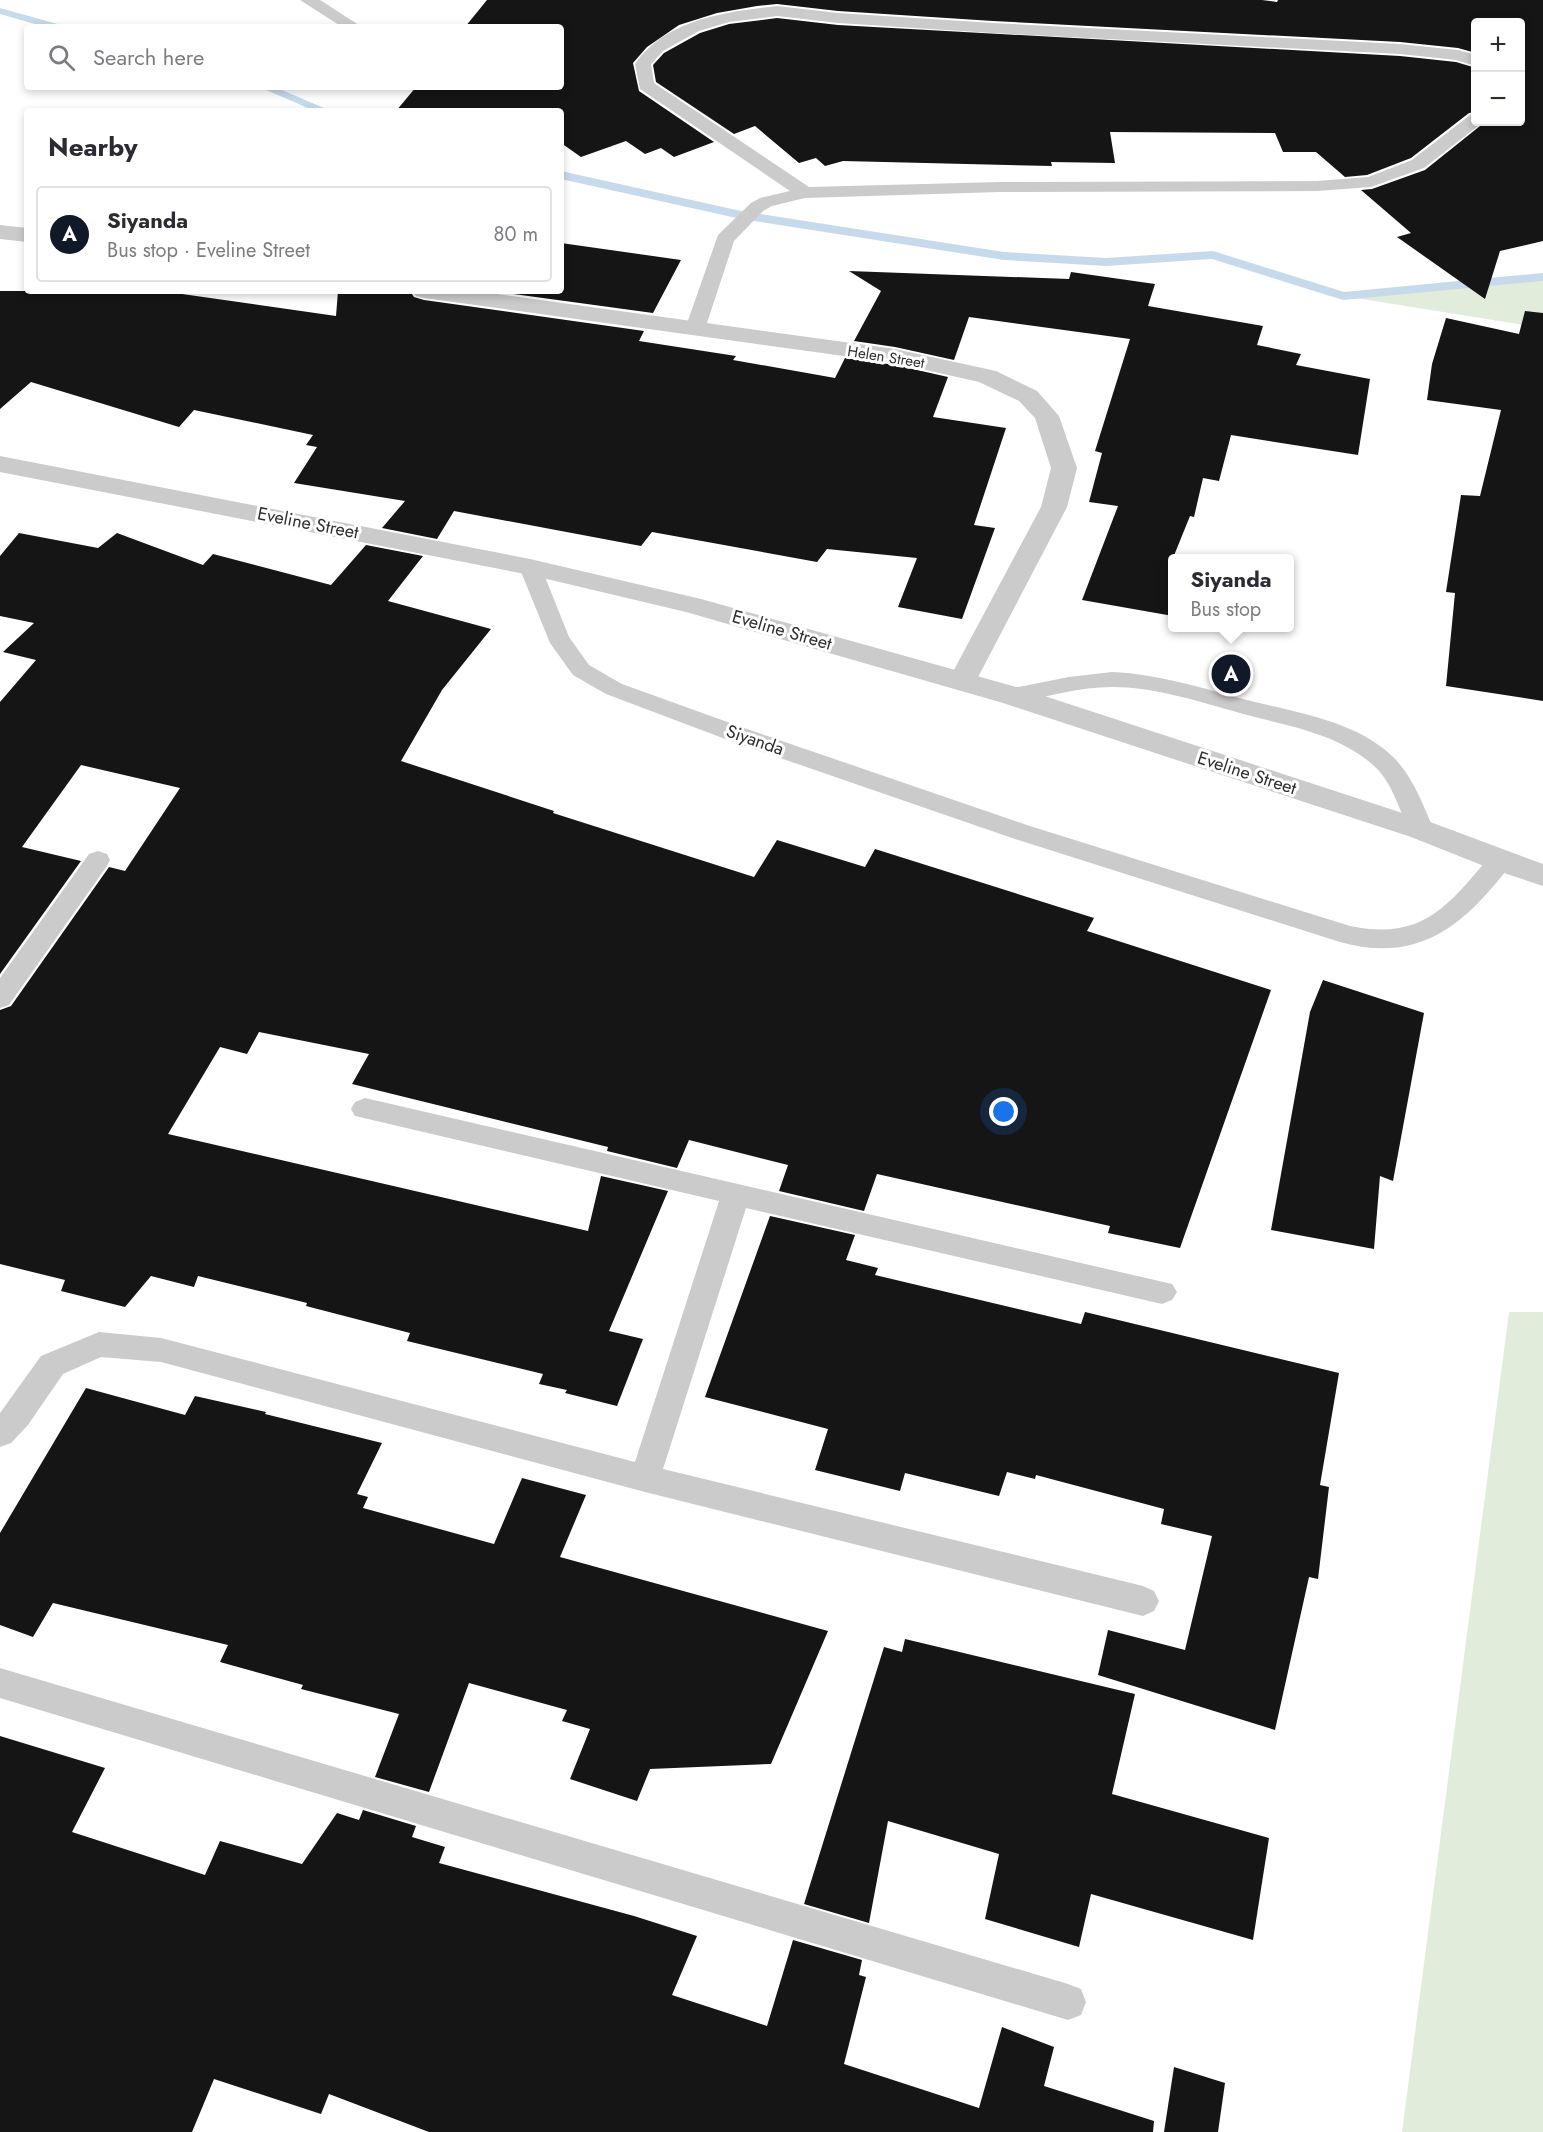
<!DOCTYPE html>
<meta charset="utf-8">
<style>
:root{--surface:#fff;--page:#f7f7f7;--text:#2b2b33;--muted:#7c7c81;--line:#e1e1e2;--accent:#111827}
body{margin:0;font-family:Jost,sans-serif;background:var(--page);color:var(--text)}
.controls{position:absolute;right:18px;top:18px;display:grid;overflow:hidden;border-radius:6px;box-shadow:0 3px 9px #0003}
.controls button{width:54px;height:54px;display:grid;place-items:center;padding:0;border:0;border-bottom:2px solid var(--line);background:var(--surface);color:var(--text);font:30px sans-serif}
.you{position:absolute;left:1004px;top:1112px;width:21px;height:21px;margin:-15px;border:4px solid #fff;border-radius:50%;background:#1a73e8;box-shadow:0 0 0 9px #1a73e833}
.badge{display:grid;place-items:center;width:39px;height:39px;border-radius:50%;background:var(--accent);color:#fff;font-size:20px;font-weight:700}
.pin{position:absolute;translate:-50% -50%;border:3px solid #fff;box-shadow:0 2px 6px #0006}
.popup{position:absolute;left:1168px;top:554px;width:126px;height:78px;box-sizing:border-box;display:grid;place-content:center;border-radius:6px;background:var(--surface);filter:drop-shadow(0 2px 4px #0005);font-size:20px;white-space:nowrap;color:var(--muted)}
.popup b{font-size:22px;color:var(--text)}
.popup::after{content:'';position:absolute;left:50%;top:100%;margin-left:-12px;border:12px solid transparent;border-top-color:var(--surface)}
.list{margin:0;padding:0;list-style:none}
h2{display:flex;justify-content:space-between;align-items:center;height:78px;margin:0;padding:0 24px;font-size:26px}
h2 small{font-size:20px;font-weight:400;color:var(--muted)}
.list li{display:grid;grid-template-columns:39px 1fr auto;gap:18px;align-items:center;box-sizing:border-box;height:96px;margin:0 12px 12px;padding:0 12px;border:2px solid var(--line);border-radius:6px}
.list b{display:block;font-size:22px;white-space:nowrap}
.list p{margin:0;font-size:20px;white-space:nowrap;color:var(--muted)}
.list em{font-size:20px;font-style:normal;color:var(--muted)}
.icon{flex:none;width:33px;height:33px;fill:none;stroke:currentColor;stroke-width:2;stroke-linecap:round;stroke-linejoin:round}
.map{position:relative;flex:none;width:1543px;height:2132px;overflow:hidden}
.search{position:absolute;background:var(--surface);box-shadow:0 3px 9px #0003;left:24px;top:24px;width:540px;height:66px;display:flex;align-items:center;gap:15px;box-sizing:border-box;padding:0 21px;border-radius:6px;color:var(--muted);font-size:22px}
.panel{position:absolute;background:var(--surface);box-shadow:0 3px 9px #0003;left:24px;top:108px;width:540px;height:186px;border-radius:6px}
.map>svg:first-child{display:block}
.green{fill:#e2ecdb}
.lines{fill:none;stroke-linecap:round;stroke-linejoin:round}
.stream{fill:#c7daec;fill-rule:evenodd}
.building{fill:#151515}
.service{fill:#cbcbcb;fill-rule:evenodd}
.minor{fill:#cbcbcb;fill-rule:evenodd}
.tertiary{fill:#cbcbcb;fill-rule:evenodd}
.labels{text-anchor:middle;stroke-width:6;stroke-linejoin:round;paint-order:stroke}
.far-street-label{font-size:15px;fill:#2e2e2e;stroke:#fff}
.street-label{font-size:18px;fill:#2e2e2e;stroke:#fff}
</style>
<div class="map">
<svg width="1543" height="2132" viewBox="0 0 1543 2132">
<rect width="100%" height="100%" fill="#fff"/>
<g class="green">
<path d="M1543,277V328L1343,296Z"/>
<path d="M1509,1312H1543V2132H1402Z"/>
</g>
<g class="lines">
<g class="stream">
<path d="M0,8L61,25L62,27H45L0,14Z"/>
<path d="M259,87H275L331,111H315Z"/>
<path d="M561,171L741,211L1004,252L1106,258L1213,251L1344,292L1543,273V281L1343,300L1212,259L1106,266L1004,260L741,219L561,179Z"/>
</g>
</g>
<g class="building">
<path d="M487,0H1262L1277,2L1278,0H1543V241L1500,251L1485,299L1397,237L1411,233L1361,190L1372,189L1425,170L1485,122H1521V22H1476V53L1458,48L1400,42L993,21L838,11L777,4L757,6L717,13L679,25L647,47L633,63L639,91L714,142L674,157L661,148L645,154L626,141L581,157L561,143V111H396L416,87H561V27H465Z"/>
<path d="M777,18L838,25L1400,56L1456,62L1476,68V112L1469,113L1411,158L1367,175L1345,177L1316,152H1283L1275,133L1110,132L1115,163L1051,162L1052,166L843,161L825,166L816,158L799,163L755,126L734,134L656,82L653,65L664,53L700,33L729,24Z"/>
<path d="M561,243L681,260L653,313L491,291H561Z"/>
<path d="M849,271L1069,279L1071,272L1155,284L1148,306L1263,326L1257,345L1301,354L1296,365L1370,379L1358,455L1231,435L1219,481L1203,478L1194,517L1190,516L1173,558V616L1082,600L1118,506L1089,502L1102,453L1095,451L1130,339L969,317L954,360L895,347L854,341L881,291Z"/>
<path d="M0,291H161L336,316L338,291H410L414,297L424,300L644,331L639,341L736,356L733,360L835,378L845,358L895,365L948,377L933,417L1006,428L974,525L995,528L962,619L898,607L917,558L827,549L817,562L652,532L641,546L454,511L437,539L382,528L405,501L294,483L317,447L306,445L313,435L194,410L179,427L31,382L0,409Z"/>
<path d="M1525,311L1543,313V701L1446,686L1455,593L1446,592L1461,495L1480,496L1501,410L1427,400L1432,364L1446,318L1519,334Z"/>
<path d="M19,533L98,548L117,533L203,565L213,554L331,585L366,545L423,556L388,601L491,629L442,690L401,761L554,811L553,813L754,877L777,840L865,867L875,849L1094,918L1087,931L1271,990L1180,1248L1108,1233L1110,1226L877,1174L864,1211L779,1191L788,1165L689,1140L677,1168L607,1151L608,1147L352,1084L369,1054L259,1032L247,1054L220,1047L168,1134L588,1231L601,1176L668,1191L609,1331L643,1339L617,1406L565,1393L567,1390L539,1384L543,1374L407,1341L410,1333L306,1306L307,1303L198,1276L194,1287L151,1276L125,1307L61,1291L65,1280L0,1264V1010L11,1006L109,867L125,871L180,788L81,765L22,847L81,861L0,974V702L36,660L3,652L34,623L0,616V556Z"/>
<path d="M1323,980L1424,1013L1393,1181L1380,1176L1374,1249L1271,1230L1310,1012Z"/>
<path d="M770,1216L855,1235L846,1260L878,1268L875,1275L1081,1324L1085,1312L1339,1373L1320,1485L1329,1487L1318,1579L1309,1577L1275,1730L1098,1675L1108,1630L1185,1650L1212,1536L1161,1524L1164,1509L1036,1475L1035,1479L1007,1472L999,1496L905,1473L900,1491L815,1470L828,1429L705,1397Z"/>
<path d="M86,1388L185,1415L195,1396L266,1412L265,1414L382,1443L357,1494L368,1497L363,1508L494,1544L522,1478L586,1495L560,1557L828,1631L771,1764L650,1769L637,1801L570,1779L590,1729L562,1721L567,1710L469,1683L429,1792L375,1777L399,1714L301,1689L303,1685L220,1662L228,1645L53,1603L33,1637L0,1625V1533Z"/>
<path d="M905,1639L1135,1694L1112,1794L1269,1838L1253,1940L1091,1894L1079,1947L985,1919L999,1854L888,1821L869,1923L804,1904L884,1647L902,1652Z"/>
<path d="M0,1736L105,1768L72,1832L205,1875L220,1841L302,1864L337,1813L359,1820L363,1810L416,1826L412,1837L445,1847L439,1863L634,1916L697,1936L672,1995L767,2026L793,1940L862,1960L859,1975L866,1977L844,2064L979,2108L1002,2027L1054,2047L1044,2086L1154,2121L1153,2132H429L329,2094L321,2114L214,2079L192,2132H0Z"/>
<path d="M1174,2067L1225,2083L1218,2132H1164Z"/>
</g>
<g class="lines">
<g class="service">
<path d="M300,0H320L362,27H342Z"/>
<path d="M777,6L838,13L993,23L1400,44L1458,50L1476,55V66L1456,60L1400,54L993,33L838,23L777,16L729,22L699,31L663,51L651,64L654,83L809,187L1000,182L1317,181L1368,177L1412,160L1470,115L1476,114V122H1483L1424,168L1371,187L1317,191L1000,192L805,198L772,206L763,211L734,241L705,329L702,333H688L685,329L718,235L751,203L760,198L790,191L640,89L635,64C666,19 726,12 777,6Z"/>
<path d="M530,560L538,562L541,567L569,637L589,665L622,684L744,728L1030,826L1350,926C1423,941 1448,906 1491,855L1500,852L1509,855L1512,861C1506,872 1498,881 1490,890C1448,939 1403,960 1340,942L1012,838L728,740L606,694L573,675L550,643L519,567L522,562Z"/>
<path d="M1112,672C1160,674 1204,689 1251,701C1298,713 1354,721 1391,755C1412,774 1423,805 1434,830L1431,836L1422,838L1413,836C1399,813 1394,783 1373,765C1335,731 1280,725 1233,711C1193,700 1154,687 1112,687C1079,687 1046,697 1013,704L1005,701L1001,696L1005,691L1013,688L1069,677Z"/>
<path d="M98,851L107,854L110,860L107,866L9,1005L0,1008V978L89,854Z"/>
<path d="M365,1098L1172,1284L1177,1292L1172,1300L1162,1304L746,1208L663,1469L1143,1586L1154,1591L1159,1601L1154,1611L1143,1616L645,1492L161,1362L101,1357L63,1374L28,1425L11,1443L0,1447V1413L41,1356L99,1332L161,1338L635,1462L719,1201L355,1116L351,1109L355,1102Z"/>
<path d="M0,1668L1068,1984L1081,1989L1086,2002L1081,2015L1068,2020L0,1698Z"/>
</g>
<g class="minor">
<path d="M0,225L27,228V242L0,239Z"/>
<path d="M412,291H475L895,349L996,371L1037,391L1059,416L1077,468L1067,507L976,681L972,687L962,690L952,687L948,681L1041,507L1051,468L1035,418L1019,401L979,382L895,363L424,298L416,296Z"/>
</g>
<path class="tertiary" d="M0,456L530,559L701,599L1023,689L1433,823L1543,864V886L1489,868L1411,837L1003,703L686,612L530,575L0,472Z"/>
</g>
<g class="labels">
<g class="far-street-label">
<text transform="translate(886 357) rotate(9)" y="5">Helen Street</text>
</g>
<g class="street-label">
<text transform="translate(308 523) rotate(11)" y="6">Eveline Street</text>
<text transform="translate(782 630) rotate(16)" y="6">Eveline Street</text>
<text transform="translate(755 740) rotate(19)" y="6">Siyanda</text>
<text transform="translate(1247 773) rotate(18)" y="6">Eveline Street</text>
</g>
</g>
</svg>
<div class="controls">
<button>+</button>
<button>−</button>
</div>
<div class="you"></div>
<div class="pin badge" style="left:1231px;top:674px">A</div>
<div class="popup"><b>Siyanda</b>Bus stop</div>
<div class="search"><svg class="icon" aria-label="search" viewBox="0 0 24 24"><circle cx="10" cy="10" r="6"/><path d="M15 15l6 6"/></svg>Search here</div>
<section class="panel">
<h2>Nearby<small></small></h2>
<ul class="list">
<li><span class="badge">A</span><div><b>Siyanda</b><p>Bus stop · Eveline Street</p></div><em>80 m</em></li>
</ul>
</section>
</div>
